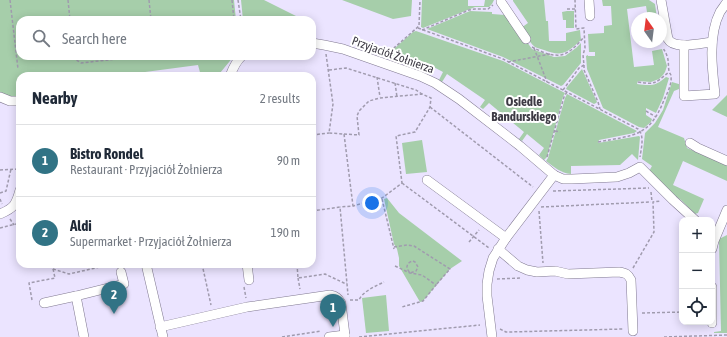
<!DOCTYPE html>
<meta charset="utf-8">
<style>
:root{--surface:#fff;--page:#f6f6f7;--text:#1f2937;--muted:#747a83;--line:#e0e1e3;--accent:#317385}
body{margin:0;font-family:"Asap Condensed",sans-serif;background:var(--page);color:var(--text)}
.controls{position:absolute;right:12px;bottom:12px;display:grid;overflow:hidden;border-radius:8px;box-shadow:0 2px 10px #0003}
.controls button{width:36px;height:36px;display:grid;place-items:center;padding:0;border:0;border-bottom:1px solid var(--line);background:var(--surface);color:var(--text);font:20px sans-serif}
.compass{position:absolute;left:631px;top:12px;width:36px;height:36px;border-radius:50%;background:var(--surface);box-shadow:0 2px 10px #0003;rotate:346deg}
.you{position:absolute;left:372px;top:203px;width:14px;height:14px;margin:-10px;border:3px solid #fff;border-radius:50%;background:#1a73e8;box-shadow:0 0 0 6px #1a73e833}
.badge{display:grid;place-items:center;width:26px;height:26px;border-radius:50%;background:var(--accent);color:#fff;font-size:13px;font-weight:700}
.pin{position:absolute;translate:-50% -33px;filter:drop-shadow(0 1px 2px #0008)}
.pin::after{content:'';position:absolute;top:21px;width:14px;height:12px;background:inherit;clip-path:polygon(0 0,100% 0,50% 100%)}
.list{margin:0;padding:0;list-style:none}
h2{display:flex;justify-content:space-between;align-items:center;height:52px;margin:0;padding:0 16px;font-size:17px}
h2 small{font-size:13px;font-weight:400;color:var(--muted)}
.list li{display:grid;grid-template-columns:26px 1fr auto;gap:12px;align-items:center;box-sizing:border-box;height:72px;padding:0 16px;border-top:1px solid var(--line)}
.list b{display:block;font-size:15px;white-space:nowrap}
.list p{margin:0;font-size:13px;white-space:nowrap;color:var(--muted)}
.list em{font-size:13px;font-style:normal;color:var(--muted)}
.icon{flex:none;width:22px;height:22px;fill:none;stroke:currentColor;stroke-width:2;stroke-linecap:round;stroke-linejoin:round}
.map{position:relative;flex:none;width:727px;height:337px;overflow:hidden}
.search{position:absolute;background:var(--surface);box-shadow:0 2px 10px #0003;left:16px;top:16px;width:300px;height:44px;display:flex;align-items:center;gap:10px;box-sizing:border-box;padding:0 14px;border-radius:12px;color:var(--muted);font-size:15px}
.panel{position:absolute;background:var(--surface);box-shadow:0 2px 10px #0003;left:16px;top:72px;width:300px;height:196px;border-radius:12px}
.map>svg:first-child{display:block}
.green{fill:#a6ceaa}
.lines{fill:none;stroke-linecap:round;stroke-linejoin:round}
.minor-casing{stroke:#807991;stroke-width:10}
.path{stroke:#a09bae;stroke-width:1.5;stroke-dasharray:3 2;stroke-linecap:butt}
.minor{stroke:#fff;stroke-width:9}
.labels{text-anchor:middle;stroke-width:4;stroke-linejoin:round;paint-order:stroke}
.street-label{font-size:12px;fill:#3d3a44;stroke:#fff}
.neighbourhood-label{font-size:13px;font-weight:bold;fill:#3d3a44;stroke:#fff}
</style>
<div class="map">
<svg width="727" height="337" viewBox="0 0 727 337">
<rect width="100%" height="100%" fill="#ebe4ff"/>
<g class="green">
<path d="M0,0H234L236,20H20V56H234L220,73L201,76L198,65L130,74V76H20V96H8L0,92Z"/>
<path d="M241,0H264L304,20H243Z"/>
<path d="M342,0H412L411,16L393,19Z"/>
<path d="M422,0H468V6H484L485,0H494L492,4L489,7H475L423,28L421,27Z"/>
<path d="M513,0H544L546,21H548L549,41H566V33L580,30L581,40C567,53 562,57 544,50C541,49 537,48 535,47C529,42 525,34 521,28L528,23L513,1Z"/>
<path d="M602,0H649L655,4L657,18H648L646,6L627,9L634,67L654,65L652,51L662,49L667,66L665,72L663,75L659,79L651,82L638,81L637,84C651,86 656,86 666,77L669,78L663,98L656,113L646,108V115L652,119L651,122L644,128L639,127L603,108L587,69L586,56L588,55V56H595V52H589L588,34L604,33V26L612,25L611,6H603Z"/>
<path d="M470,11L492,12V14L505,15L525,44L527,42L532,49L554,57L565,56L576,48L581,43V63L563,85L561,86L503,57L427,29Z"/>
<path d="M567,11H574V28H566V20H563L562,12Z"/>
<path d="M416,31L503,61L565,93L563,97L547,157L544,160L539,155L544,148L527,134L522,141L519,139L524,132L489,103L483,109L480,107L485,100L447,74L442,82L439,80L443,72L426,63L406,56L403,64L387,58L388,54L413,32Z"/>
<path d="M582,69L597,102L596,103L594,104L566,89L567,87Z"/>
<path d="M672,82L682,85V90L679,89L674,91L658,127L684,138L687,148L727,165V181L683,161L673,185L704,199L698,213L695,214L681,200L654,180L648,173L652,166L642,159L645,133L655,123L663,110Z"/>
<path d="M567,94L637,131L634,133L599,140L598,143L639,136L640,137L638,160L632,154L620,165L571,166V174C561,173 554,167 546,161L548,158L565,98Z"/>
<path d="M727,95V117L712,110Z"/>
<path d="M422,140L427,172L406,174L402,143Z"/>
<path d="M387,198L399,213L462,261L450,269L423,301L420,302L399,266V258L397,249L394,244L384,199Z"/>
<path d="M727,235V333H714V332L721,331L719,241V239Z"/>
<path d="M386,295L389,331L366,333L362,298Z"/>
</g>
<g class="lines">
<g class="minor-casing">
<g id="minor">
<path d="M501,0V2L526,39"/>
<path d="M589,0L590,16"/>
<path d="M661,0L668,39C674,50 701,43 712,42"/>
<path d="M312,43L324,45L343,49L420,76L435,83L459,99L520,146L554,175L563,179H572L617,177L629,173L640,167L673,200L695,220"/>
<path d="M684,45V96L715,94C712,69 708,35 720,12C722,9 725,5 727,2"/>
<path d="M230,76C233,68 236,61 242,56"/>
<path d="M0,97L10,101H20"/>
<path d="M690,143L698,148L727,161"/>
<path d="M427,180L506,238"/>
<path d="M0,214C14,208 16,205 20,190"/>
<path d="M498,249L518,266L527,270L537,272L555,271L568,274L619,272C626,273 628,274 631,280L633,331"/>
<path d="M712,249L714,241L727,210"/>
<path d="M146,264L163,337"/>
<path d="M247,264L249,280"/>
<path d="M712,287V323"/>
<path d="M44,303L76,296"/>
<path d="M160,327L247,307L330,295C336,296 338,298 341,303L345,335"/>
<path d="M84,337L76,296L124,284L121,272"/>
<path d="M329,337L345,335V337"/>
<path d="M492,337L487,296V284L489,271L493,258L506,238L554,175"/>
</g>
</g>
<g class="path">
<path d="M10,0L18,69"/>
<path d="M68,0L70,20"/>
<path d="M149,0L151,20"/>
<path d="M232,0L234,20"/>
<path d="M238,0L241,20"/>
<path d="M567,9H575"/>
<path d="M418,28L503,59L638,129C645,136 641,149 640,157"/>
<path d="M422,30L469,10L475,9H488L493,5"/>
<path d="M532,47L534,48C540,51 548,55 555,55C567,57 577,45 584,37"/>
<path d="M534,48L547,82"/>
<path d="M326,54L333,104L329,133L344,134L353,206L340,207"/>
<path d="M386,55L419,26L420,0"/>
<path d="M74,56L75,59L81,63L143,56"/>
<path d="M508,62L550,54"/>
<path d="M584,65V70L598,102L600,109"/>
<path d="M329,70L346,68L416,90L422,94"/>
<path d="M377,77L380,97"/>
<path d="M638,82C656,85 655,83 669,72"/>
<path d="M395,83L397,97"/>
<path d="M563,90L579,68L584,65L583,55L585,48L584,28L576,29L575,0"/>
<path d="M430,107L533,187"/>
<path d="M646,111L656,117"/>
<path d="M555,131L560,132"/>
<path d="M344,134L359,135L357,116L359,111L369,101L380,98L422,94L431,98L430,107L415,132L396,136L402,183L382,198L353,206"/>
<path d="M312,135L329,133"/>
<path d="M598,142C633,135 649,138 664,100C667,94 672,84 671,77C671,73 670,75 669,71C668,66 669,61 667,56C666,52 664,51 663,47"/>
<path d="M547,157L564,97L567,92"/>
<path d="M0,170L20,169"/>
<path d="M402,183L489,248"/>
<path d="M553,191L649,188"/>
<path d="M651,192L652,202"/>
<path d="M0,193L6,191L11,169"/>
<path d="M0,199L2,204"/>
<path d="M382,199L394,249"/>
<path d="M541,207L651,202"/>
<path d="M312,211L340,207L348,295"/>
<path d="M539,211L543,263"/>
<path d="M10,219L14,225"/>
<path d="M0,228L20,223"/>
<path d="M469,242L479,230"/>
<path d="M394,247L407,245L414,246L450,269L436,285"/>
<path d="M413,261L415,262L418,267L416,271L410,273C407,269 405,266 410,262Z"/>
<path d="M202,264L211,305"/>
<path d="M297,264L298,278L325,274L344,283H347"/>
<path d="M395,266L410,273L422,275L436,285L423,301L402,307"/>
<path d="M633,268L654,232L653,202L661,201"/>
<path d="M53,269L69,274L100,267L107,264"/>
<path d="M298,278L300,289"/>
<path d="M497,279L521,278"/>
<path d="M244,287L246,298"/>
<path d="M32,300L29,283L55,278L52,264"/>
<path d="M350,300H359C363,291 376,286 384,282"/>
<path d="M642,313L682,312"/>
<path d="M500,329L506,332H509L623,329"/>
<path d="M282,337L321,331"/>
<path d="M359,337L480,325"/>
<path d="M664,337L727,335"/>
</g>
<use href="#minor" class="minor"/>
</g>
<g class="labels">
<g class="street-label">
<text transform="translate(393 55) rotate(20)" y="4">Przyjaciół Żołnierza</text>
</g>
<g class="neighbourhood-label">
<text x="524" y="106">Osiedle<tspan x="524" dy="15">Bandurskiego</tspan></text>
</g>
</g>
</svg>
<div class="controls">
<button>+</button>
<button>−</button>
<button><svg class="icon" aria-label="locate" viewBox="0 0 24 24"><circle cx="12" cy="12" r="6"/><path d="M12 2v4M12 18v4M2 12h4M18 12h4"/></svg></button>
</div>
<svg class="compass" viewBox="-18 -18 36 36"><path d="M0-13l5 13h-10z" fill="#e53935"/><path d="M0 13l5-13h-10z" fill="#747a83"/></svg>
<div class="you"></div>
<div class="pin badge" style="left:333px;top:327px">1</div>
<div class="pin badge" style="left:114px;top:314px">2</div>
<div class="search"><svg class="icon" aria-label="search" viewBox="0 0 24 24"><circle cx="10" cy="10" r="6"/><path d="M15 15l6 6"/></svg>Search here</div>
<section class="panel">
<h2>Nearby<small>2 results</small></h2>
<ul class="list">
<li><span class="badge">1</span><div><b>Bistro Rondel</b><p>Restaurant · Przyjaciół Żołnierza</p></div><em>90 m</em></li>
<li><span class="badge">2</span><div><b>Aldi</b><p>Supermarket · Przyjaciół Żołnierza</p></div><em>190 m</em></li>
</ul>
</section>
</div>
